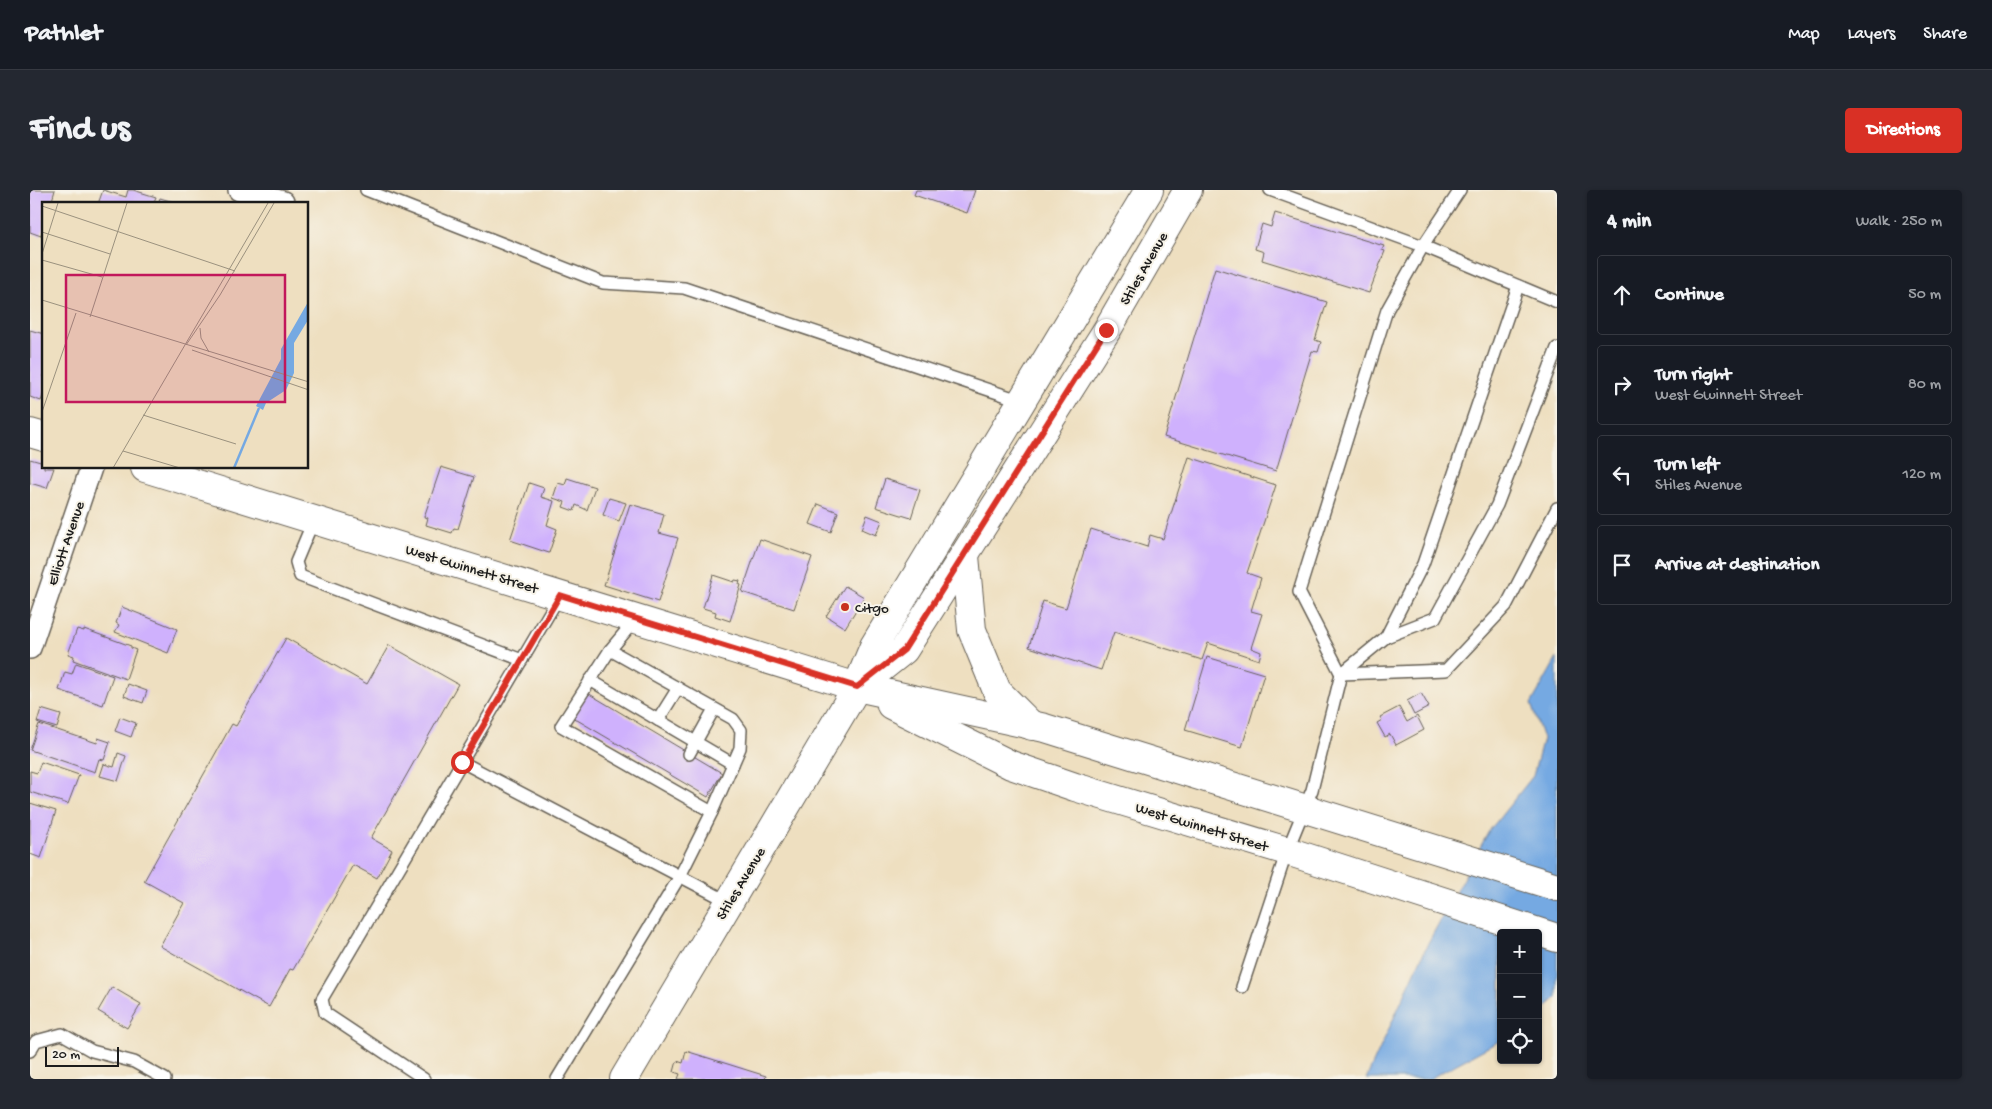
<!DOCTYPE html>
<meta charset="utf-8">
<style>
:root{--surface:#171b24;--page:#242831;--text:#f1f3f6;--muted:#9ea1a6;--line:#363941;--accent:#d93025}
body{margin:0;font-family:"Gochi Hand",sans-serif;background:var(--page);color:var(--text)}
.controls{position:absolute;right:15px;bottom:15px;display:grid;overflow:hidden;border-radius:5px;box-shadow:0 1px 4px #0004}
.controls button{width:45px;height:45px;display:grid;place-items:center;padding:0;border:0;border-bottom:1px solid var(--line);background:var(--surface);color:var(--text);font:25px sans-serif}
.scale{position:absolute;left:15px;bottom:12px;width:74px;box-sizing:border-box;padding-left:5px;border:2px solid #1c1c1c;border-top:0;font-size:14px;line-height:18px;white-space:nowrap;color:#1c1c1c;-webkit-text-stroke:4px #f7f3e8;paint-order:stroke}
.stop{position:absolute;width:15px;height:15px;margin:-11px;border:4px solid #d93025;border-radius:50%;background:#fff}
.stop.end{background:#d93025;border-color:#fff;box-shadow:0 1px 5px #0008}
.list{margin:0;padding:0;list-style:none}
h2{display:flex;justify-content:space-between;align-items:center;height:65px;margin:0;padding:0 20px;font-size:21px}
h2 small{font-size:16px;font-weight:400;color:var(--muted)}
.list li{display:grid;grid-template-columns:32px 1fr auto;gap:15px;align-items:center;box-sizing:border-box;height:80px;margin:0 10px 10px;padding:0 10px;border:1px solid var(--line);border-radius:5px}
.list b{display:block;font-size:19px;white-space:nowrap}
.list p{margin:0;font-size:16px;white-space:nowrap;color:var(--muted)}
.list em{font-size:16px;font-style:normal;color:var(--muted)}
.icon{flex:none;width:28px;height:28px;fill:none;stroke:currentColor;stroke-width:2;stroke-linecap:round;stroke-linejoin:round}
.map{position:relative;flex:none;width:1527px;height:889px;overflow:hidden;border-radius:5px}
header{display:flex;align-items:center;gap:30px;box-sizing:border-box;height:70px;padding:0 25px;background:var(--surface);border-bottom:1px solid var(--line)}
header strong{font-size:24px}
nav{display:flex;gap:28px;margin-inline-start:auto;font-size:18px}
.intro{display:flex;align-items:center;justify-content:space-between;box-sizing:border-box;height:120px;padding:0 30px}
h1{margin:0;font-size:35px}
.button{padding:12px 22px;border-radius:5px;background:var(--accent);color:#fff;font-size:18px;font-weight:700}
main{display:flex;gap:30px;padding:0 30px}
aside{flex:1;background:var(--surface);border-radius:5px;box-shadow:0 1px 4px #0004}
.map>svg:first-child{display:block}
.water{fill:#75a9e2;stroke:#48627f}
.building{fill:#cfb1fd}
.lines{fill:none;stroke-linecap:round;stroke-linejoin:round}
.lane-casing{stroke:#666055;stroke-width:14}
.street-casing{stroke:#666055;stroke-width:24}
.secondary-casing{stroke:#666055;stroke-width:30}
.lane{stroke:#fff;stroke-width:11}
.street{stroke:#fff;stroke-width:21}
.secondary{stroke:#fff;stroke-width:28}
.route{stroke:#d93025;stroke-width:6}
.poi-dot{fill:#c8321e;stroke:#f7f3e8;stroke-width:2}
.labels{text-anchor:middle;stroke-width:4;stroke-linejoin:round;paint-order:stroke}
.street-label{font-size:15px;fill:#1c1c1c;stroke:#f7f3e8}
.poi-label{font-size:15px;fill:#1c1c1c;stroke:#f7f3e8;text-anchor:start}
.inset-river{fill:none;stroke:#75a9e2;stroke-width:2.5}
.inset-road{fill:none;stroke:#9a917e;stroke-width:1}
.view{fill:#c2185b;fill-opacity:0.15;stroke:#c2185b;stroke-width:2.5}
.inset-edge{fill:none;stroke:#1c1c1c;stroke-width:2.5}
</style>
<header>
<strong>Pathlet</strong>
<nav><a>Map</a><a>Layers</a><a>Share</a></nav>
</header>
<div class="intro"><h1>Find us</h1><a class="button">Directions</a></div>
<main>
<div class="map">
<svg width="1527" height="889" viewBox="0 0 1527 889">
<rect width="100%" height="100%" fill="#f7f3e8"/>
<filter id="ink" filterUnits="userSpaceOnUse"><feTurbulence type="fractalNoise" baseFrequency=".02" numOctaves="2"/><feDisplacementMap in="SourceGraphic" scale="10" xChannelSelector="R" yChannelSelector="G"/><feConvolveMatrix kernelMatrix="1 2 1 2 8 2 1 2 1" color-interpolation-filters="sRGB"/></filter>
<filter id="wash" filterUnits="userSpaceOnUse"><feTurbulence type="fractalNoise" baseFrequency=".0096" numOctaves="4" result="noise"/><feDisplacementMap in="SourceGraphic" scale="20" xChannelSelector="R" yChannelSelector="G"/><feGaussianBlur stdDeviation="1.12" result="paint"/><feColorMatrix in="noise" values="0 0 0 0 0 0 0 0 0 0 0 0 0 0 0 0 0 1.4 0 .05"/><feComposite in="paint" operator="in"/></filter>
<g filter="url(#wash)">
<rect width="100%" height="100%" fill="#eedfc0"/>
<path class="water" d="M1527,468V807L1508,825V743H1471V850L1399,889H1336L1398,753L1459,641L1503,586L1513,549L1501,514Z"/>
<g id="blocks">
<g class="building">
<path d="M0,0H25L21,14H14V36L11,46L0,42Z"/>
<path d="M73,0L96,7L98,0H103L126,7L123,14H68Z"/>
<path d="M886,0H945L937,23L884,5Z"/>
<path d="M130,8L147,13V14H128Z"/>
<path d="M1245,23L1354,56L1352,60L1355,61L1339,103L1232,70L1234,62L1225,59L1232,34L1241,37Z"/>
<path d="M1185,78L1297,112L1285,150L1291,152L1288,162L1282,161L1246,281L1134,247Z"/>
<path d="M0,140L14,144V203L11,211L0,207Z"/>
<path d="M1159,267L1246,295L1217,383L1231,388L1221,421L1232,424L1221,458L1231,462L1229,470L1178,453L1172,470L1084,442L1071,480L999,457L1013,411L1036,418L1061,339L1117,357L1120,345L1133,349Z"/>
<path d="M0,269L14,273V278H24L17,298L0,293Z"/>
<path d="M411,277L444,287L428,339L424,338L422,343L396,335L398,328L394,327Z"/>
<path d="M537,288L565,297L557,320L546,315L544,321L533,317L535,312L523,308L528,293L535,295Z"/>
<path d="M855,289L890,300L881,328L846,317Z"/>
<path d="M499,293L514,298L511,307L524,311L517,335L527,339L519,363L480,350Z"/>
<path d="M579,308L596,313L589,331L573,325Z"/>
<path d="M600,314L634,324L629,343L648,348L628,412L574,395Z"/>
<path d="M788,314L808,322L801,342L780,334Z"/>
<path d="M837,325L852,331L846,345L832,339Z"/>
<path d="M730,349L782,367L764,419L712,402Z"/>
<path d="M683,385L704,392L705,390L710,391L709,394L711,395L700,431L685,426L686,422L673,418Z"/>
<path d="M815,396L834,407L815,438L796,426Z"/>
<path d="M92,417L147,439L138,463L85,442L89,435L86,433Z"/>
<path d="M47,439L54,441V439L101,456V458L106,460L96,489L43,470L44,466L38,464Z"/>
<path d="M256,448L337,494L359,455L428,494L341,648L362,660L347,688L323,675L263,780L260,779L239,817L130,756L154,713L114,691L202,534L206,536Z"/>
<path d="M1177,467L1234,484L1212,557L1155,540Z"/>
<path d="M46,473L83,486L73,515L29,500L35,482L42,484Z"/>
<path d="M98,494L117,501L113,513L94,506Z"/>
<path d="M556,502L692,583L678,607L542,527Z"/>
<path d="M1391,503L1399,517L1384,525L1377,511Z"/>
<path d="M1369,517L1377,532L1387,526L1394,540L1366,555L1360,544L1355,547L1347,533L1352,530L1350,527Z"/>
<path d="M11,519L31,525L27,538L7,532Z"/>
<path d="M90,527L106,533L101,547L85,541Z"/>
<path d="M9,534L67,553L68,548L80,552L74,570L69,569L65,582L0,560Z"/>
<path d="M88,563L96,566L88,591L70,586L74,574L84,577Z"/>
<path d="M11,572L49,585L38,614L0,602V581L7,583Z"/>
<path d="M0,613L26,621L11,668L0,664Z"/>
<path d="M82,797L111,814L97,838L68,821Z"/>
<path d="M656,861L736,886L735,889H648L650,884L644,882L647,871L653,873Z"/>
</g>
</g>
</g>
<g filter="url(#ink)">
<use href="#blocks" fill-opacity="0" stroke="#666055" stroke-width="1"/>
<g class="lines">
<g class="lane-casing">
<g id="lane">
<path d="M336,0L573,93L654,98L992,211"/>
<path d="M1240,0L1393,56L1527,112"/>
<path d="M284,329L266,372L270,386L492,470"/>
<path d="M1356,447L1393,374L1488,96"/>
<path d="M580,460L703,529L711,540L710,558L682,622"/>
<path d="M1311,484L1269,402L1357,120L1393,56L1430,0"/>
<path d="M1311,484L1416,480L1476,416L1527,318"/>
<path d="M560,490L703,574"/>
<path d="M628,530L648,498"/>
<path d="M659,564L684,519"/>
<path d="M432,572L699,712"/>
<path d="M1212,797L1257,661L1282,600L1311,484L1356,447L1405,428L1467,315L1527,158"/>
<path d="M0,861L6,851L32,844L62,861L104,872L135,889"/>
<path d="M394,889L295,823L292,809L530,405"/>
<path d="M527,889L650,686L682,622L531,536L580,460L606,429"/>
</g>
</g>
<g class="street-casing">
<g id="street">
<path d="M209,0L253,12"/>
<path d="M0,458L61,278"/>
</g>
</g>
<g class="secondary-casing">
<g id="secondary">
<path d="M0,243L14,247"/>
<path d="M115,278L827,497L1015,538L1527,697"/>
<path d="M935,366L942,440L967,501L1002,536"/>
<path d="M830,495L874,460L1077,140L1158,0"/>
<path d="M861,515L981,575L1045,597L1257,661L1527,748"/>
<path d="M594,889L827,497L844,456L1119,0"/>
</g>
</g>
<use href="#lane" class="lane"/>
<use href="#street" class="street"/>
<use href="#secondary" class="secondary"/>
</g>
</g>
<g class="lines" filter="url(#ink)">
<path class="route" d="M432,572L530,405L827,497L874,460L1076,140"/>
</g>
<circle class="poi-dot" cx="815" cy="417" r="5"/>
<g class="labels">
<g class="street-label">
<text transform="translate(1113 78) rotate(-60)" y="5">Stiles Avenue</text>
<text transform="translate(35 353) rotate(-71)" y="5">Elliott Avenue</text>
<text transform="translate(442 378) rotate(17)" y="5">West Gwinnett Street</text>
<text transform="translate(1172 636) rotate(17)" y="5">West Gwinnett Street</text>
<text transform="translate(710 693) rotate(-59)" y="5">Stiles Avenue</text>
</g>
<g class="poi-label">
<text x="825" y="422">Citgo</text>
</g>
</g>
<g transform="translate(12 12)">
<rect width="266" height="266" fill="#eedfc0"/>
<path d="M266,100V118L252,141V171L244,188L224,201L221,208L214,204L239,157V147Z" fill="#75a9e2"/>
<path class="inset-river" d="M192,266L217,206"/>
<path class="inset-road" d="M0,4L193,69M0,30L68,52M0,52L16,1M0,58L60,75M0,98L267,180M48,115L85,1M158,126L159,136L167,150M144,143L178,93L232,1M150,148L267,188M0,210L34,111M101,213L194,242M81,249L138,266M71,266L226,1"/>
<path class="view" d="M24,73H243V200H24Z"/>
<rect width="266" height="266" class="inset-edge"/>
</g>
</svg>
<div class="controls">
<button>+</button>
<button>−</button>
<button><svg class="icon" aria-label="locate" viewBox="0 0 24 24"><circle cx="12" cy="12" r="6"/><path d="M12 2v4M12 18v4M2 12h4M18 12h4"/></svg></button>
</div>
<div class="scale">20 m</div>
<div class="stop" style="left:432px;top:572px"></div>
<div class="stop end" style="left:1076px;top:140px"></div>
</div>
<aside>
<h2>4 min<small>Walk · 250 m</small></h2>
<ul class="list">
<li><svg class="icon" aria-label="ahead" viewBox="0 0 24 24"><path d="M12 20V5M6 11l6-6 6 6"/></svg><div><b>Continue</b></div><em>50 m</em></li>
<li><svg class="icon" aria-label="right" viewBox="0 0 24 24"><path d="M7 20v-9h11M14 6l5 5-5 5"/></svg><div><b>Turn right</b><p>West Gwinnett Street</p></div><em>80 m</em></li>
<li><svg class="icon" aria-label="left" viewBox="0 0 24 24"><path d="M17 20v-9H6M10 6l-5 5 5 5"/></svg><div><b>Turn left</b><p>Stiles Avenue</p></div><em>120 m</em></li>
<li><svg class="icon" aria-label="arrive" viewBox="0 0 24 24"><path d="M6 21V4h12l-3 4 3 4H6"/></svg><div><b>Arrive at destination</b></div></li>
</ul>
</aside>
</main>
